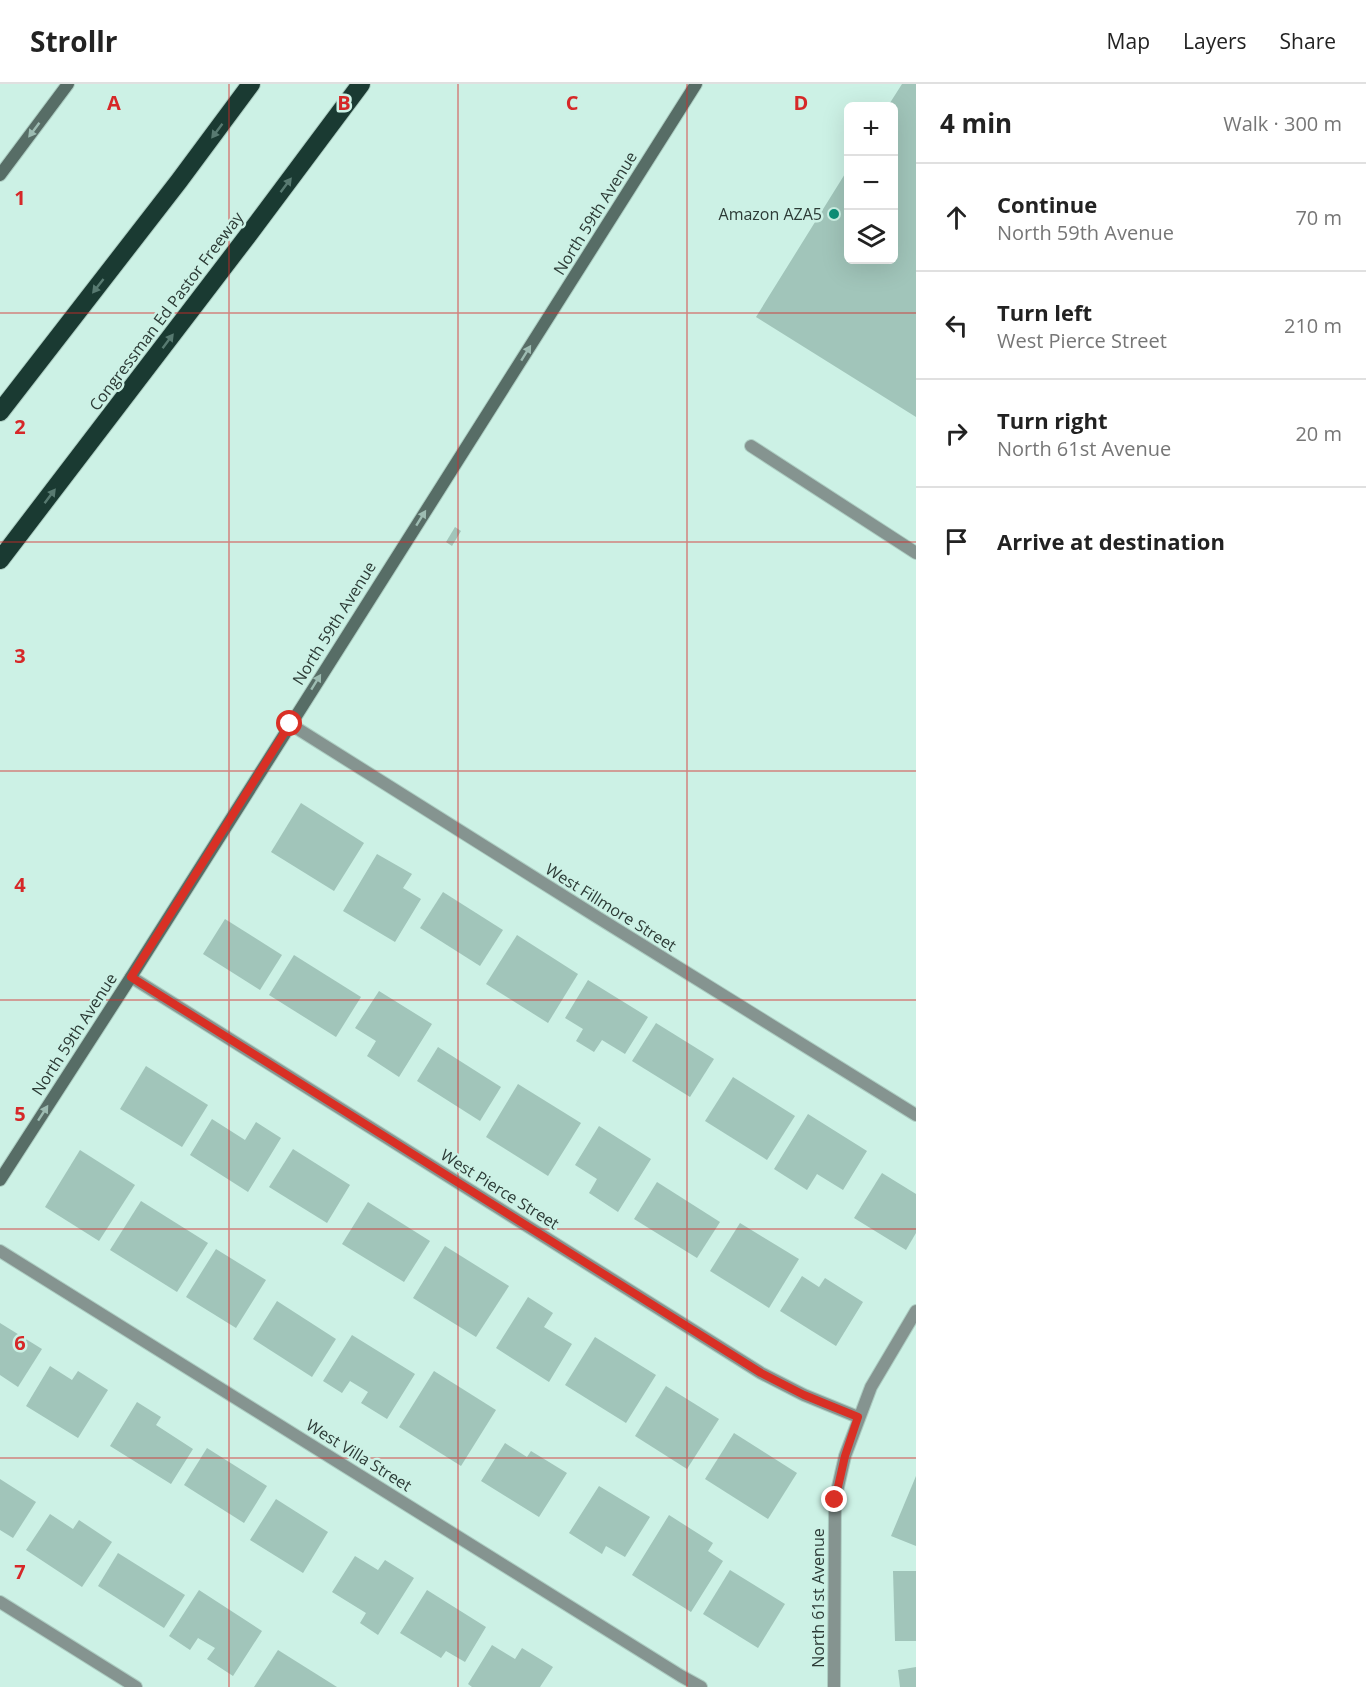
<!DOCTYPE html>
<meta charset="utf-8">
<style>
:root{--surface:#fff;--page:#f6f6f6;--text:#222;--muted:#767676;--line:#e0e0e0}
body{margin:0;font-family:"Open Sans",sans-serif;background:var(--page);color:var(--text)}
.controls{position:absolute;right:18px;top:18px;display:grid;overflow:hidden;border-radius:9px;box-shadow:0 6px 24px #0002}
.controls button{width:54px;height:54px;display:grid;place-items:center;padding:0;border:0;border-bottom:2px solid var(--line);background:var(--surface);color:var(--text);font:30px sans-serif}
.stop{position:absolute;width:18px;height:18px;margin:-14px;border:4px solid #d93025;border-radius:50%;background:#fff}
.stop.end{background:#d93025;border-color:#fff;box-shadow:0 2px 6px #0008}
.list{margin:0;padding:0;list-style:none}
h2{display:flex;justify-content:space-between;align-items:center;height:78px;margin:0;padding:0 24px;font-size:26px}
h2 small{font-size:20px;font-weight:400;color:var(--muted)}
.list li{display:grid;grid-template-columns:39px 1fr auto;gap:18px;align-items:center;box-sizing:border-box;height:108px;padding:0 24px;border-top:2px solid var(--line)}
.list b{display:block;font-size:22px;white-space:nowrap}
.list p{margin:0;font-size:20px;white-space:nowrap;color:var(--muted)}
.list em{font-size:20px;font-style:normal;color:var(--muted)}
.icon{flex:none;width:33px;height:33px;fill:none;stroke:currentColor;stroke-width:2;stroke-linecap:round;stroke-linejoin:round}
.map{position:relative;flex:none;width:916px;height:1603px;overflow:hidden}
header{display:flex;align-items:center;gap:36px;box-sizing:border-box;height:84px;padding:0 30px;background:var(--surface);border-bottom:2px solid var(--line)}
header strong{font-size:28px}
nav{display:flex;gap:33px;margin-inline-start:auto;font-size:21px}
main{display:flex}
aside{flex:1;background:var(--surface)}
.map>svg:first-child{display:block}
.building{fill:#a1c5ba}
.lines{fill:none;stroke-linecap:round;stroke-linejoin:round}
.service-casing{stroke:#accdc2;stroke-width:14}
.minor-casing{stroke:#accdc2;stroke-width:14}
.secondary-casing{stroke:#accdc2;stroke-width:14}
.motorway-casing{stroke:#accdc2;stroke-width:20}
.service{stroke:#859490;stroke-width:12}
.minor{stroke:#859490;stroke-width:12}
.secondary{stroke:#576d66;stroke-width:12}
.motorway{stroke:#1a3a32;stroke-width:18}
.oneway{fill:#9dbcb2}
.oneway2{fill:#587a71}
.route{stroke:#d93025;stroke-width:8}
.grid{fill:none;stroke:#d62828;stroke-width:1.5;stroke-opacity:0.55}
.poi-dot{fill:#0e9078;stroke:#ccf1e5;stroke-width:2}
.labels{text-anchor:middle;stroke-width:5;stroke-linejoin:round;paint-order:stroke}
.street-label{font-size:16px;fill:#2c3b36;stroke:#ccf1e5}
.poi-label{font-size:16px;fill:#2c3b36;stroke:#ccf1e5;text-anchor:end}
.grid-label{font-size:20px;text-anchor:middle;font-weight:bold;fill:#d62828;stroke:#ccf1e5;stroke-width:5;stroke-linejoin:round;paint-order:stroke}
</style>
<header>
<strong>Strollr</strong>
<nav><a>Map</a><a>Layers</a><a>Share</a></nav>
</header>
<main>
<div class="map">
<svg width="916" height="1603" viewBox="0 0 916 1603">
<rect width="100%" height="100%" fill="#ccf1e5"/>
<g class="building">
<path d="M902,0H916V333L756,233L848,85V176H894V22H888Z"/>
<path d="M455,443L461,447L452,462L446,458Z"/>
<path d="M301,719L364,759L334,807L271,768Z"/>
<path d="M377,770L412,790L403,804L421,815L395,858L343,827Z"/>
<path d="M443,808L503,846L480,882L420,844Z"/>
<path d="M225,835L282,871L260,906L203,870Z"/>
<path d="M517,851L578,890L548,939L486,900Z"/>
<path d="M294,871L361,913L336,953L269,911Z"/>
<path d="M588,896L648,933L625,970L602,956L594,968L576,957L583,945L565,934Z"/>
<path d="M379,907L432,940L399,993L367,972L376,957L355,944Z"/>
<path d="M656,939L714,975L690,1013L632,977Z"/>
<path d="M438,963L501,1003L480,1037L417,997Z"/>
<path d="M146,982L208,1021L182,1063L120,1025Z"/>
<path d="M733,993L795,1032L767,1076L705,1037Z"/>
<path d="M518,1000L581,1039L548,1092L486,1053Z"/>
<path d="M808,1030L867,1067L843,1106L817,1090L807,1106L774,1085Z"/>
<path d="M212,1035L245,1056L256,1038L281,1054L248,1108L190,1071Z"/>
<path d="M599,1042L651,1075L618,1128L589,1109L597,1095L575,1081Z"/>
<path d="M293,1065L350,1101L327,1139L269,1103Z"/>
<path d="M80,1066L135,1101L99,1157L45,1123Z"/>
<path d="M882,1089L916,1110V1149L906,1166L854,1134Z"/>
<path d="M657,1098L720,1138L697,1174L634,1135Z"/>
<path d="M141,1117L208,1159L177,1208L110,1166Z"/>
<path d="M368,1118L430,1157L404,1198L342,1160Z"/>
<path d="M740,1139L799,1175L769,1224L710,1187Z"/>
<path d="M445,1162L509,1202L476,1253L413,1214Z"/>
<path d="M216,1165L266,1196L236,1244L186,1213Z"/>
<path d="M802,1192L819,1203L825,1194L863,1218L836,1262L780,1227Z"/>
<path d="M528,1213L553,1229L544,1243L572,1260L549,1298L496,1264Z"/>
<path d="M277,1217L336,1255L312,1293L253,1255Z"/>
<path d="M0,1239L42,1265L18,1303L0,1291Z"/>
<path d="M352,1251L415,1290L387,1335L361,1319L368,1308L350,1297L342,1309L323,1297Z"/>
<path d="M595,1253L656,1291L626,1339L565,1301Z"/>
<path d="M50,1282L72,1296L78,1287L108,1306L78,1354L26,1322Z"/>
<path d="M434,1287L496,1326L461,1382L399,1343Z"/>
<path d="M666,1302L719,1335L687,1385L635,1352Z"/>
<path d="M137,1318L161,1333L156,1341L193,1365L171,1400L110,1362Z"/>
<path d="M734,1349L797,1389L768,1435L705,1395Z"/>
<path d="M505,1359L527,1373L531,1367L567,1389L539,1433L481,1397Z"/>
<path d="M207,1364L267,1402L244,1439L184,1401Z"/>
<path d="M916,1392V1462L891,1452Z"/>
<path d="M0,1395L36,1418L13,1454L0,1446Z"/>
<path d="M599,1402L650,1433L625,1473L606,1462L602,1470L569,1449Z"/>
<path d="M276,1415L328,1448L303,1489L250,1456Z"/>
<path d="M50,1430L73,1445L79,1436L112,1458L82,1503L26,1466Z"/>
<path d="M669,1431L713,1459L708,1467L723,1477L691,1528L632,1491Z"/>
<path d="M118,1469L185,1511L164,1544L98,1502Z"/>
<path d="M355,1472L378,1486L385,1476L414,1494L378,1551L360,1539L366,1529L332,1508Z"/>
<path d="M730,1486L785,1520L758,1564L703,1530Z"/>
<path d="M893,1487H916V1557H895Z"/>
<path d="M199,1506L262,1547L233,1592L207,1575L215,1564L198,1554L190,1566L169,1552Z"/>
<path d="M427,1506L486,1543L465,1578L446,1567L441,1574L400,1549Z"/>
<path d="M492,1561L515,1575L522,1564L553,1583L540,1603H472L468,1600Z"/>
<path d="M278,1566L337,1603H254Z"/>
<path d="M916,1583V1603H900L898,1586Z"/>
</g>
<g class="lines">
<g class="service-casing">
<path id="service" d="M751,362L916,469"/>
</g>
<g class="minor-casing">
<g id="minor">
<path d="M290,640L597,833L916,1031"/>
<path d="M131,893L761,1289L804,1311L858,1333"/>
<path d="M0,1167L681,1592L701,1603"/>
<path d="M0,1518L136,1603"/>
<path d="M834,1603L835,1416L845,1372L871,1303L916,1227"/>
</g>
</g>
<g class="secondary-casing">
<g id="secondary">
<path d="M0,91L68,0"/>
<path d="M0,1096L131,893L696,0"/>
</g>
</g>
<g class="motorway-casing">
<g id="motorway">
<path d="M0,328L179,97L251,0"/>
<path d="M0,476L249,150L361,0"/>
</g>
</g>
<use href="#service" class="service"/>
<use href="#minor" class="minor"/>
<use href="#secondary" class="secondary"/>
<use href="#motorway" class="motorway"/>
</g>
<defs><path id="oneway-solid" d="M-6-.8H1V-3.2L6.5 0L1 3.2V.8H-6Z" transform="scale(1.5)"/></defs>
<g class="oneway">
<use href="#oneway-solid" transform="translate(34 46) rotate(127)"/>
<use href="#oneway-solid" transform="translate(526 269) rotate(-58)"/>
<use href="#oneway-solid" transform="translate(421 434) rotate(-58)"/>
<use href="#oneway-solid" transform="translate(316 598) rotate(-58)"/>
<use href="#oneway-solid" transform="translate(43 1029) rotate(-57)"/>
</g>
<g class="oneway2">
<use href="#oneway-solid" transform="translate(217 47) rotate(127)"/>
<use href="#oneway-solid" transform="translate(286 101) rotate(-53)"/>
<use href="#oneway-solid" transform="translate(98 202) rotate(128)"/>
<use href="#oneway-solid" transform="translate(168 257) rotate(-53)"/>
<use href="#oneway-solid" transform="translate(50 412) rotate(-53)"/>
</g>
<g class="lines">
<path class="route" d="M290,640L131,893L761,1289L804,1311L858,1333L845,1372L835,1416"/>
</g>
<path class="grid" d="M229,0V1603M458,0V1603M687,0V1603M0,229H916M0,458H916M0,687H916M0,916H916M0,1145H916M0,1374H916"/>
<circle class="poi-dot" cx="834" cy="130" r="6"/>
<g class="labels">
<g class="street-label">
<text transform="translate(595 129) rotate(-58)" y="6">North 59th Avenue</text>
<text transform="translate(166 227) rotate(-53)" y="6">Congressman Ed Pastor Freeway</text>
<text transform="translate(334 539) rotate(-58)" y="6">North 59th Avenue</text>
<text transform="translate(611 823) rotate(32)" y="6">West Fillmore Street</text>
<text transform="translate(74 950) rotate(-57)" y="6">North 59th Avenue</text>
<text transform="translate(500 1105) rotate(32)" y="6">West Pierce Street</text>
<text transform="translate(359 1371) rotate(32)" y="6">West Villa Street</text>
<text transform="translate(818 1514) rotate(-90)" y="6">North 61st Avenue</text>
</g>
<g class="poi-label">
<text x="822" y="136">Amazon AZA5</text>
</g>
</g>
<g class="grid-label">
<text x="114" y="26">A</text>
<text x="344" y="26">B</text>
<text x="572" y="26">C</text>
<text x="801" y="26">D</text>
<text x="20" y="121">1</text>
<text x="20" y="350">2</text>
<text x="20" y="579">3</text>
<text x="20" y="808">4</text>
<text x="20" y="1037">5</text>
<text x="20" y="1266">6</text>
<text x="20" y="1495">7</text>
</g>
</svg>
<div class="controls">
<button>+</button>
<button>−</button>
<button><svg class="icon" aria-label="layers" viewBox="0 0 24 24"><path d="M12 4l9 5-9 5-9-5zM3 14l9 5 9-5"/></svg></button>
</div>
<div class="stop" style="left:290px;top:640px"></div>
<div class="stop end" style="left:835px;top:1416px"></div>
</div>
<aside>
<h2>4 min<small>Walk · 300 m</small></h2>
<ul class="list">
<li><svg class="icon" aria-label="ahead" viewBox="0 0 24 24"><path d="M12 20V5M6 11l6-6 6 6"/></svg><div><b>Continue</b><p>North 59th Avenue</p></div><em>70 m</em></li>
<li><svg class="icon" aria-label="left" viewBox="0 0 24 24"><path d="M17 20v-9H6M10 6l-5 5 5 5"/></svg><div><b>Turn left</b><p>West Pierce Street</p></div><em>210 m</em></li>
<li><svg class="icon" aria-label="right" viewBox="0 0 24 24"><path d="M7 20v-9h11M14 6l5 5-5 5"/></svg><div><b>Turn right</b><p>North 61st Avenue</p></div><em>20 m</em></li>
<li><svg class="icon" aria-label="arrive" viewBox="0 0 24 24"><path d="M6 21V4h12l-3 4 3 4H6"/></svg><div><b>Arrive at destination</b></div></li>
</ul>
</aside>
</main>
